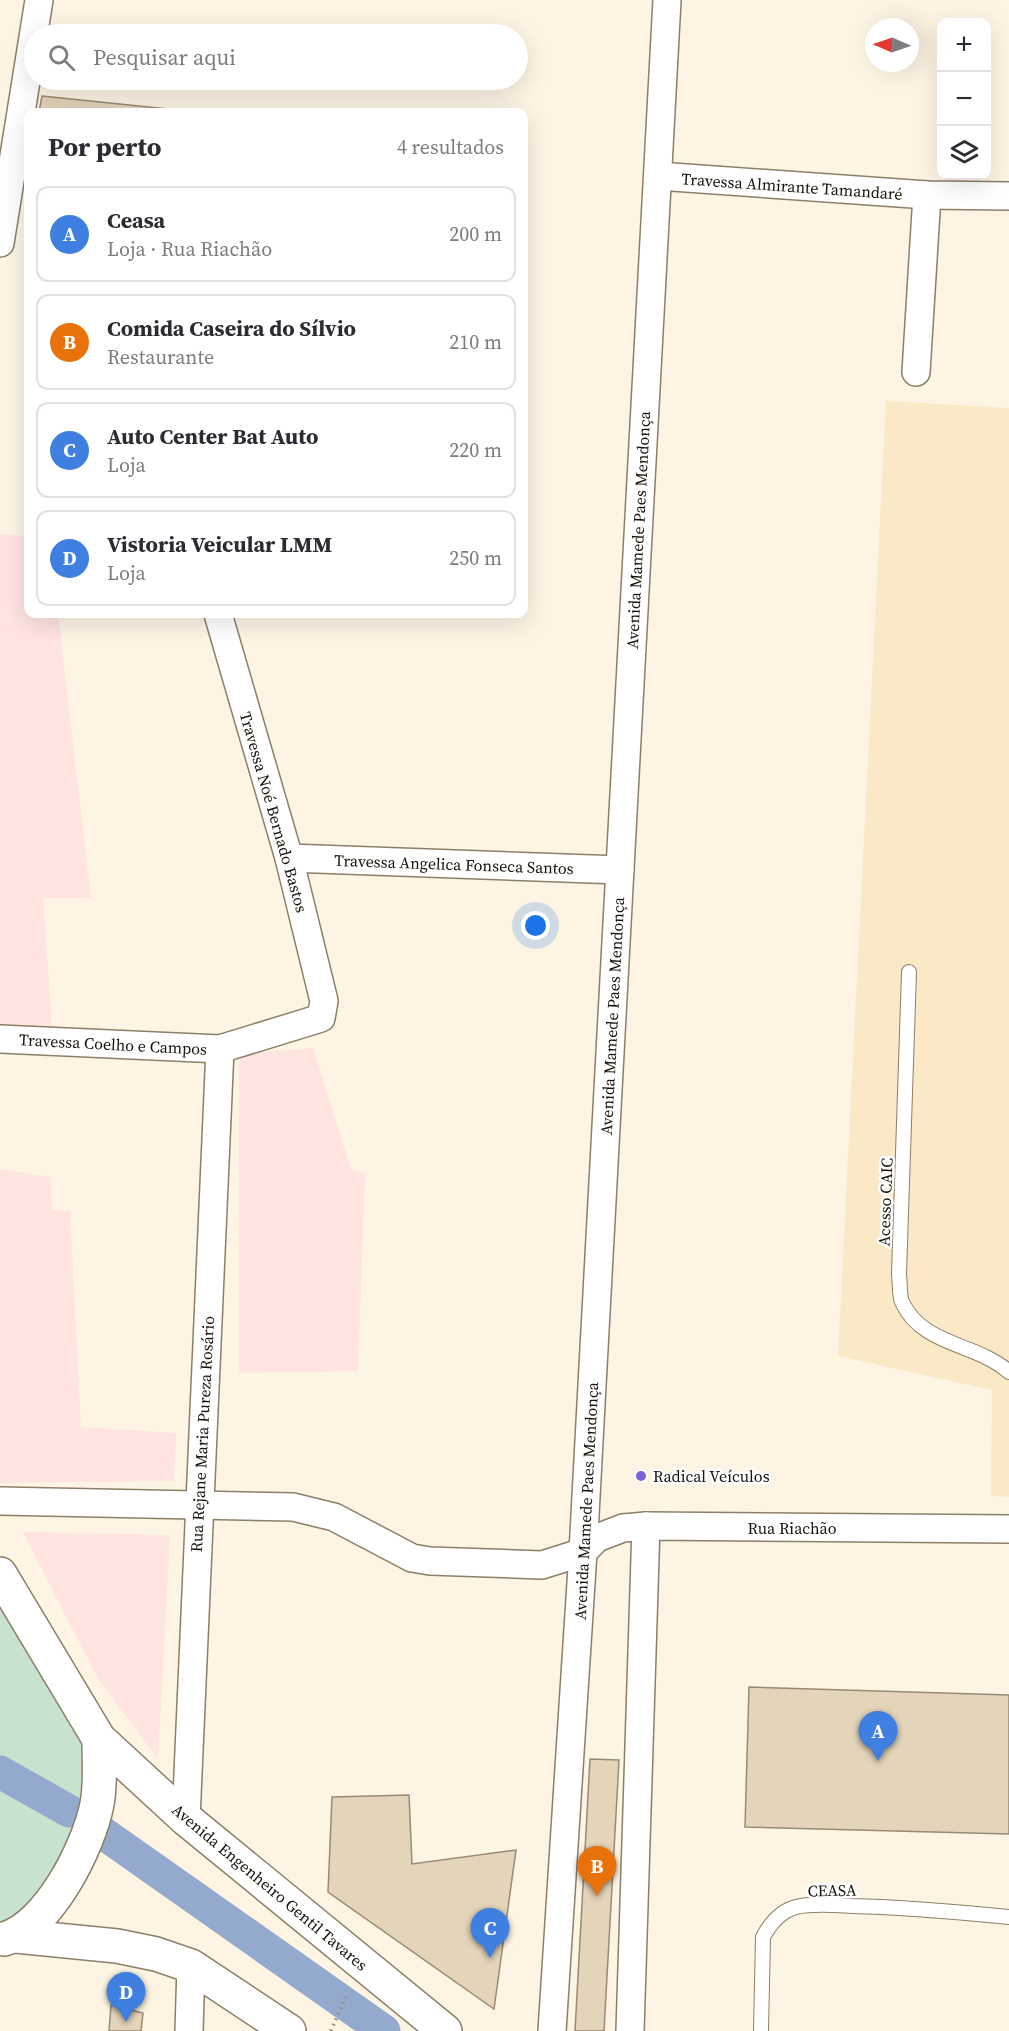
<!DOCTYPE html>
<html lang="pt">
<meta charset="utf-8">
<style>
:root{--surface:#fff;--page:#f7f7f7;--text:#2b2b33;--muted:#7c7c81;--line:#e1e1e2;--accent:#7c3aed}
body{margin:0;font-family:"Source Serif 4",serif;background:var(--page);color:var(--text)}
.controls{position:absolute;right:18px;top:18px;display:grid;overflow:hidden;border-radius:12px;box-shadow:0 6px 24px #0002}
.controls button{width:54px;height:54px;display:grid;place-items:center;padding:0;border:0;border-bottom:2px solid var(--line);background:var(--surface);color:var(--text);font:30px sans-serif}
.compass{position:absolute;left:865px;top:18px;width:54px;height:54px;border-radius:50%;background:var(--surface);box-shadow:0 6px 24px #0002;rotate:272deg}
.you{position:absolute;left:536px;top:926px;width:21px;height:21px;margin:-15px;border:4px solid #fff;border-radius:50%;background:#1a73e8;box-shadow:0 0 0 9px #1a73e833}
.badge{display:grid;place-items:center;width:39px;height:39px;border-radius:50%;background:var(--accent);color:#fff;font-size:20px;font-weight:700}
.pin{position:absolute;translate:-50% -50px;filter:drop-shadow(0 2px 3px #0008)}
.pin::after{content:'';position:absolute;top:32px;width:21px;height:18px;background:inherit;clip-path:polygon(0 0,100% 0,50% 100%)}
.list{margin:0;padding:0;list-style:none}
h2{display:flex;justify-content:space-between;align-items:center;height:78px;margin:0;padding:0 24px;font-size:26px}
h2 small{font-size:20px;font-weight:400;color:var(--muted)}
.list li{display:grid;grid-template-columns:39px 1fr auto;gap:18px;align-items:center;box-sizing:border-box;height:96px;margin:0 12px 12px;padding:0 12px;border:2px solid var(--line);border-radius:12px}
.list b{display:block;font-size:22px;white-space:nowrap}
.list p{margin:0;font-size:20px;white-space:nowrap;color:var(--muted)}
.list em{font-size:20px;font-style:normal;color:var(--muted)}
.icon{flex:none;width:33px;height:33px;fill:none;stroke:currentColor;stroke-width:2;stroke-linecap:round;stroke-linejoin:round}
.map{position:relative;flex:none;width:1009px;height:2031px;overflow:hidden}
.search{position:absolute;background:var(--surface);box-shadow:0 6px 24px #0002;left:24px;top:24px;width:504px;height:66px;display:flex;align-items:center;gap:15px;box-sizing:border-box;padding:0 21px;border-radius:33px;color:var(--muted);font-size:22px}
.panel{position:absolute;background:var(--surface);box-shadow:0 6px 24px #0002;left:24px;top:108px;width:504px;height:510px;border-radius:12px}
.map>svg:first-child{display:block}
.commercial{fill:#ffe4e0}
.built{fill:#fae8c6}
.green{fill:#c7e2cd}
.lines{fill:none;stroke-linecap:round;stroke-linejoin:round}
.canal{stroke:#93a9cd;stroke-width:33}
.building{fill:#e3d4ba;stroke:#998b73;stroke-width:1.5}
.service-casing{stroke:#8d7f67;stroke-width:16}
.minor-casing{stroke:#8d7f67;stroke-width:30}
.secondary-casing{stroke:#8d7f67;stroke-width:36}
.path{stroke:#979183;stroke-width:4;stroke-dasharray:1.5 4.5;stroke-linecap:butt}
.service{stroke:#fff;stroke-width:14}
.minor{stroke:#fff;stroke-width:27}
.secondary{stroke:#fff;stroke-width:33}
.poi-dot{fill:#7c60da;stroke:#fff;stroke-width:2}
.labels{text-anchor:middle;stroke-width:5;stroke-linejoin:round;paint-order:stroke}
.street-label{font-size:16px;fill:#171309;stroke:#fff}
.poi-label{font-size:16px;fill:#171309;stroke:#fff;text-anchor:start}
</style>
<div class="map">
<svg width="1009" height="2031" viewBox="0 0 1009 2031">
<rect width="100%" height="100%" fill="#fdf4e4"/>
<g class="commercial">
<path d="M0,534L28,537V614H58L91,898H43L52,1027L0,1026Z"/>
<path d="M313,1048L351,1169L365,1174L358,1371L239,1373V1054Z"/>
<path d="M0,1169L50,1177L52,1210L70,1211L81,1427L176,1433L174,1481L0,1483Z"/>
<path d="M23,1532L170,1535L158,1759L98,1679Z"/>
</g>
<path class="built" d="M886,401L1009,408V1497L991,1496L992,1390L838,1356Z"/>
<path class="green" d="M0,1596L84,1741L85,1799L67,1848L43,1890L19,1917L0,1925Z"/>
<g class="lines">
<g class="canal">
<path d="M0,1772L69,1811"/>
<path d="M100,1831L384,2031"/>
</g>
</g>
<g class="building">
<path d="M42,96L197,112H39Z"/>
<path d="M749,1687L1009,1695V1834L745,1827Z"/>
<path d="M590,1759L619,1760L604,2031H575Z"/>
<path d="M409,1795L412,1864L516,1850L494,2009L328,1892L332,1797Z"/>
<path d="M111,2005L143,2013L141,2031H109Z"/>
</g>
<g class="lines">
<g class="service-casing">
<g id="service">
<path d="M909,972L899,1274C900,1282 899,1294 902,1302C922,1346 977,1343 1009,1372"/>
<path d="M761,2031L763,1937C770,1924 781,1911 796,1907C813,1903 834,1905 852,1906C904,1907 957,1912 1009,1917"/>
</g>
</g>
<g class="minor-casing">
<g id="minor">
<path d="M658,176L927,195L1009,196"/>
<path d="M0,243L39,0"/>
<path d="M916,372L927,195"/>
<path d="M289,858L620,870"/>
<path d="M0,1039L220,1049L321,1018L324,1001L289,858L218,614"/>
<path d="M0,1501L293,1507L334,1517L412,1558L430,1561L542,1565L583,1552L597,1538L623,1528L646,1526L1009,1529"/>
<path d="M186,1819L220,1049"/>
<path d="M189,2031L191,1966"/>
<path d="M552,2031L583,1552L667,0"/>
<path d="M630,2031L646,1526"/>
</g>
</g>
<g class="secondary-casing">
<g id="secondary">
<path d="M0,1574L99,1739L186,1819L445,2031"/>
<path d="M16,1936L117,1946L156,1954L191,1966L289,2031"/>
<path d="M4,1939C49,1927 89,1846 97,1804C101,1783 99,1760 99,1739"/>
</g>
</g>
<path class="path" d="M331,2031L347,1993"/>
<use href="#service" class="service"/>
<use href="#minor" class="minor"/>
<use href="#secondary" class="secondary"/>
</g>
<circle class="poi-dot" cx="641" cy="1476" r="6"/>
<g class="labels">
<g class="street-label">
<text transform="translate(792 186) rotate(4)" y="6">Travessa Almirante Tamandaré</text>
<text transform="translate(638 530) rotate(-87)" y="6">Avenida Mamede Paes Mendonça</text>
<text transform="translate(274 812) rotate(74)" y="6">Travessa Noé Bernado Bastos</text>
<text transform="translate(454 864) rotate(2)" y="6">Travessa Angelica Fonseca Santos</text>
<text transform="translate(612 1016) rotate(-87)" y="6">Avenida Mamede Paes Mendonça</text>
<text transform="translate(113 1044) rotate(3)" y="6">Travessa Coelho e Campos</text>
<text transform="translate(885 1202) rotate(-88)" y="6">Acesso CAIC</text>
<text transform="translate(202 1434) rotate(-87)" y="6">Rua Rejane Maria Pureza Rosário</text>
<text transform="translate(586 1501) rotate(-87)" y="6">Avenida Mamede Paes Mendonça</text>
<text x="792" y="1534">Rua Riachão</text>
<text transform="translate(270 1887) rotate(40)" y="6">Avenida Engenheiro Gentil Tavares</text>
<text transform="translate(832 1890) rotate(-1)" y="6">CEASA</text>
</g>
<g class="poi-label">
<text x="653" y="1482">Radical Veículos</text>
</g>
</g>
</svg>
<div class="controls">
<button>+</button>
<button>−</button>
<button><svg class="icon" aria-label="layers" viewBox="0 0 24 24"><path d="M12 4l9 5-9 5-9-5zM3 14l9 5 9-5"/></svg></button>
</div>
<svg class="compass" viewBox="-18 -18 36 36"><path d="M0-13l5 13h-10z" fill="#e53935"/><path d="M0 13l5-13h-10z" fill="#7c7c81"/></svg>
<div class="you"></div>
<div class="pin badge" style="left:878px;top:1761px;background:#3f7fe0">A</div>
<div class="pin badge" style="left:597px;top:1896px;background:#e8710a">B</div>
<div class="pin badge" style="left:490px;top:1958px;background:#3f7fe0">C</div>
<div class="pin badge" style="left:126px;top:2022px;background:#3f7fe0">D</div>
<div class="search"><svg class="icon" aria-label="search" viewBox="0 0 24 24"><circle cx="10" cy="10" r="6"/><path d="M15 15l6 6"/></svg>Pesquisar aqui</div>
<section class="panel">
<h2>Por perto<small>4 resultados</small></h2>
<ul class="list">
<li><span class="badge" style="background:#3f7fe0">A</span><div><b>Ceasa</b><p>Loja · Rua Riachão</p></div><em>200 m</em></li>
<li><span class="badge" style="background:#e8710a">B</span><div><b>Comida Caseira do Sílvio</b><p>Restaurante</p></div><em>210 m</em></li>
<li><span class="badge" style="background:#3f7fe0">C</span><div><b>Auto Center Bat Auto</b><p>Loja</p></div><em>220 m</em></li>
<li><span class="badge" style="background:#3f7fe0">D</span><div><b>Vistoria Veicular LMM</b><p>Loja</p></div><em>250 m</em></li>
</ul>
</section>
</div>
